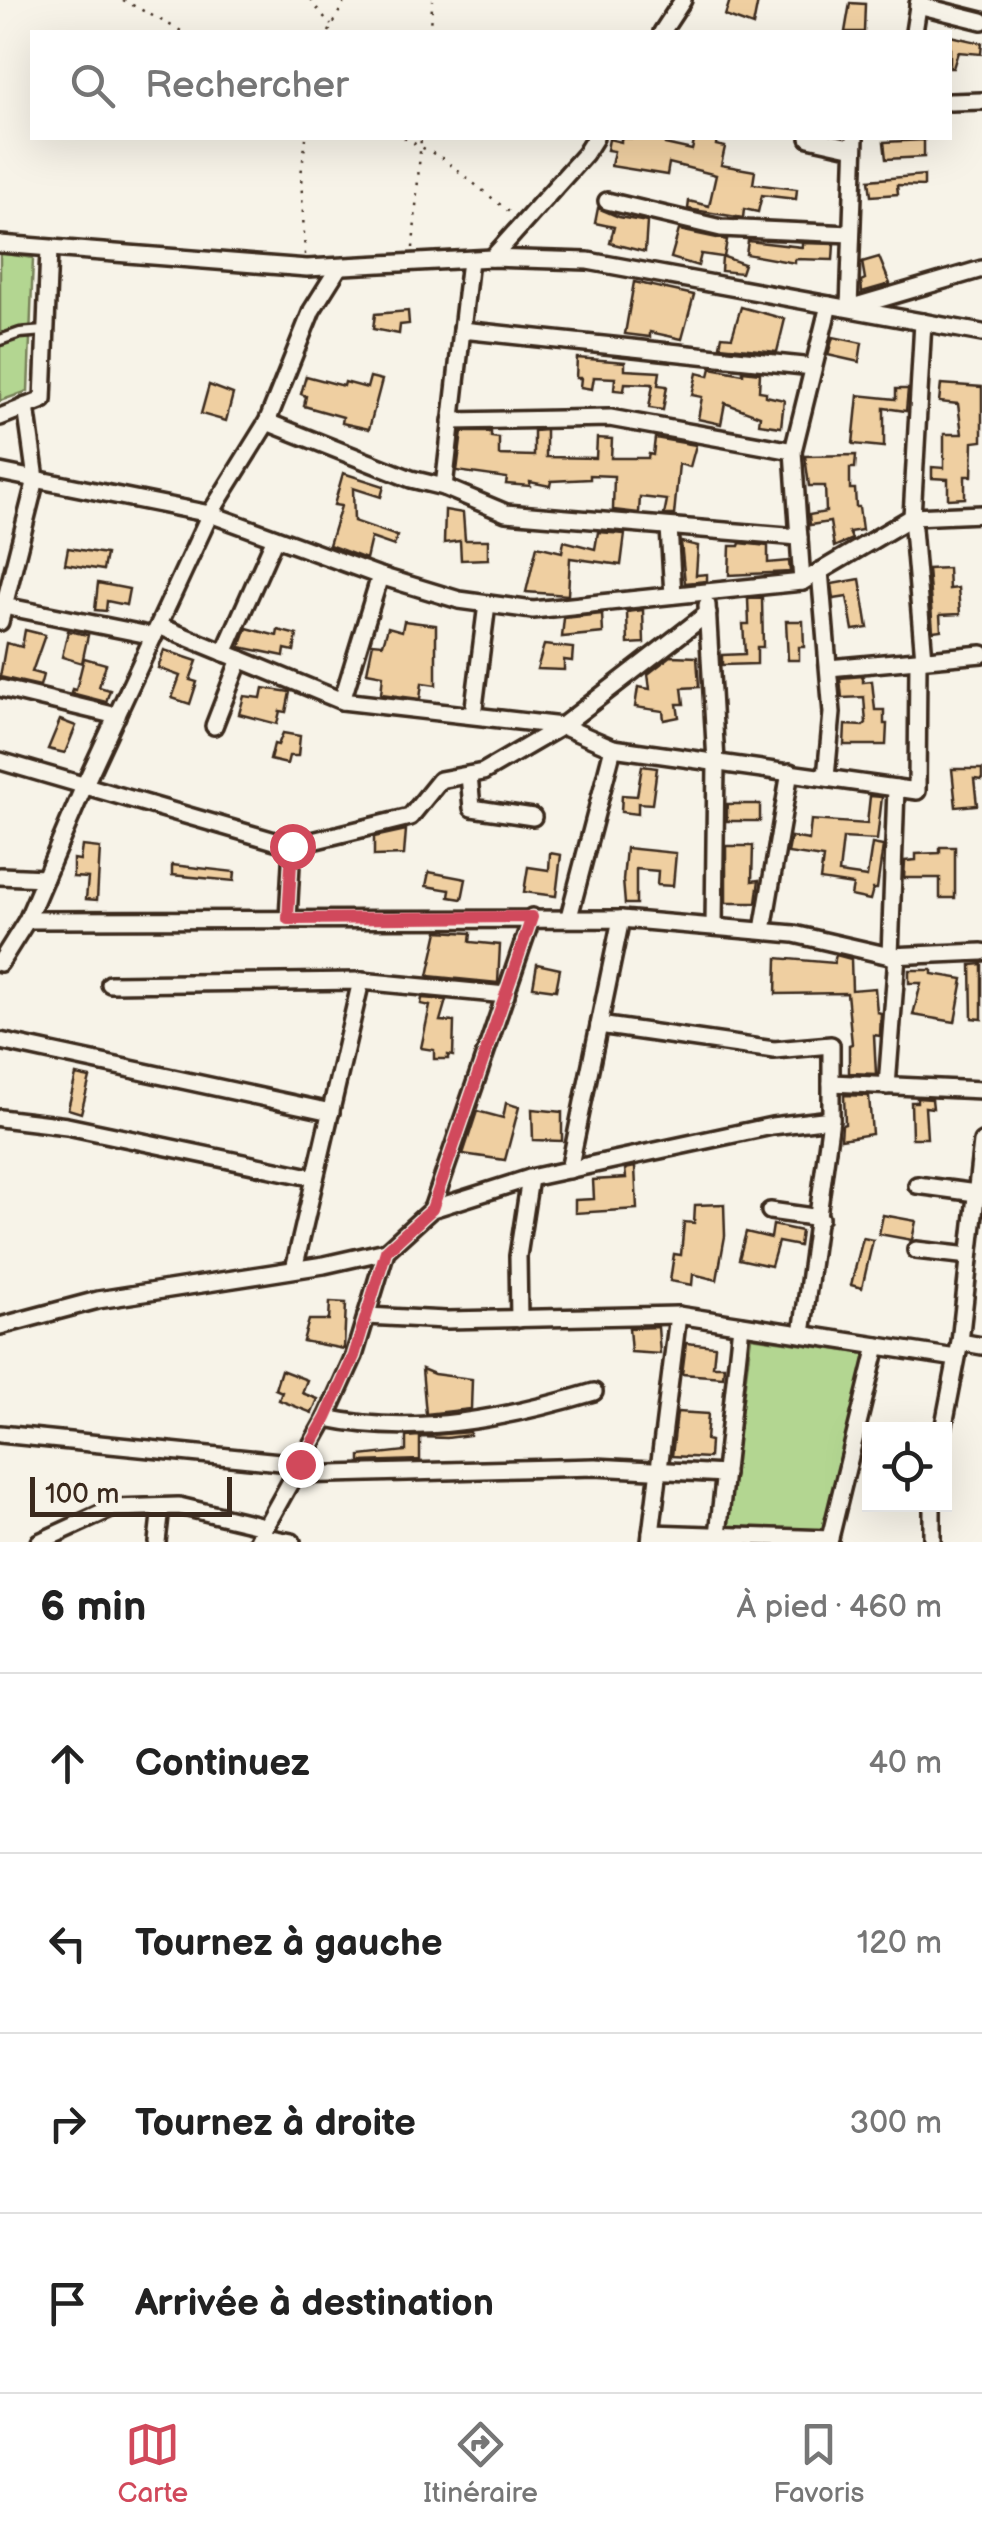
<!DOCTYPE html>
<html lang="fr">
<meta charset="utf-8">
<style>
:root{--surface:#fff;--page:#f6f6f6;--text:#222;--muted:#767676;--line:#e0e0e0;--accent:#d1495b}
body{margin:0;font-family:"Balsamiq Sans",sans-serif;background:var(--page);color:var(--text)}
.controls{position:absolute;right:30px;bottom:30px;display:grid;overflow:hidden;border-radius:0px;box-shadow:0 10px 40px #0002}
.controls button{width:90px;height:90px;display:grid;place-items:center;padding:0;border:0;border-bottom:2px solid var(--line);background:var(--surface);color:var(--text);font:50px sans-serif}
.scale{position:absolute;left:30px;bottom:25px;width:202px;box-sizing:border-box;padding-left:10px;border:5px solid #3b2a1e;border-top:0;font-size:28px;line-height:35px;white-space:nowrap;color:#3b2a1e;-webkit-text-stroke:8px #f7f3e8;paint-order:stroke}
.stop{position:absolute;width:30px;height:30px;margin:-22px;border:8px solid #d1495b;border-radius:50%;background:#fff}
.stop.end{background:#d1495b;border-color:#fff;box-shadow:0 2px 10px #0008}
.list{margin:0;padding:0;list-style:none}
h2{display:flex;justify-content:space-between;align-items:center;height:130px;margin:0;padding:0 40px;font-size:42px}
h2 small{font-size:32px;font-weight:400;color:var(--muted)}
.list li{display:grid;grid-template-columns:65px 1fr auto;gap:30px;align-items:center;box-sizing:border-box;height:180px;padding:0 40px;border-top:2px solid var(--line)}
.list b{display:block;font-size:38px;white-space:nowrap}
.list em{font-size:32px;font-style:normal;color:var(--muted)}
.icon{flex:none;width:55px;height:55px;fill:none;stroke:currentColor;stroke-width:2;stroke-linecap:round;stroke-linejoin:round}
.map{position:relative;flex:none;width:982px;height:1542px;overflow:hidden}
.search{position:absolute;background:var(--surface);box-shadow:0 10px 40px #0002;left:30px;right:30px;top:30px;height:110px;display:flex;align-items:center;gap:25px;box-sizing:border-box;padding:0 35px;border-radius:0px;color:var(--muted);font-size:38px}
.sheet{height:850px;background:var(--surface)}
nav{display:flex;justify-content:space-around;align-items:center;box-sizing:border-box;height:140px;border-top:2px solid var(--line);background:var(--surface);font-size:28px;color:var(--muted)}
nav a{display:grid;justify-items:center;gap:5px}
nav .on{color:var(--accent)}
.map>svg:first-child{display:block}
.green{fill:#b3d691;stroke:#778058;stroke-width:2.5}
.building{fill:#efcfa1;stroke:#3b2a1e;stroke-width:2.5}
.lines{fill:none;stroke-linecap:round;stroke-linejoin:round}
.lane-casing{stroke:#3b2a1e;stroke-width:15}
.street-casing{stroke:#3b2a1e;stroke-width:22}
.path{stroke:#3b2a1e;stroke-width:2.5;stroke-dasharray:2.5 8;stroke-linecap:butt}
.lane{stroke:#f7f3e8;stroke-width:8}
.street{stroke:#f7f3e8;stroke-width:15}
.route{stroke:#d1495b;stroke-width:12}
</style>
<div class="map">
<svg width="982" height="1542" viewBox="0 0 982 1542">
<rect width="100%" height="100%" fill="#f7f3e8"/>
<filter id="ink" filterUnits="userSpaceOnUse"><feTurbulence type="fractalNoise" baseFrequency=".01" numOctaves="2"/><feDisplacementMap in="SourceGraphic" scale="20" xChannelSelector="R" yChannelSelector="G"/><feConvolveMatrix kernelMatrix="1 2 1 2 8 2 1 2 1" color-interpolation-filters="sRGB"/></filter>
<g filter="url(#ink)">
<g class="green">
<path d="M0,253L33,258L28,391L0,401Z"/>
<path d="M751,1337L866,1354L827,1537L726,1531Z"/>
</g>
<g class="building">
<path d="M730,0L758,1L753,26L725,16Z"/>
<path d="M850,3L865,4L864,32H845Z"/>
<path d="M950,36L982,43L981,54L958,52L953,68H950Z"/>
<path d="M621,138H666L665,144L692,150L695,138H717L716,145L725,147L721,165L755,171L753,184L797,189L796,199L762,195L758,212L744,209L743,218L688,209L689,201L709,206L716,175L669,163L667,175L611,166L614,151L607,150L609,139L621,142Z"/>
<path d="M924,140V157L886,159L884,142Z"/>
<path d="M924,175V186L897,185L898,194L871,196L869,180Z"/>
<path d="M598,208L619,217L647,222L645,252L610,243L614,227L595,223Z"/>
<path d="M679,230L727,240L724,257L744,264L741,273L721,271L722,257L701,254L698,266L671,258Z"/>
<path d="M748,241L802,247V243L834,244L833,260L795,259V263L746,254Z"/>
<path d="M879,257L890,284L862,292L861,281L865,279L862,262Z"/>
<path d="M634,282L694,295L682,339L650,332V337L625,334Z"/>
<path d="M741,307L785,319L777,352L720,346L722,336L732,337Z"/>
<path d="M408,311L409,324L400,325L399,334L373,329L375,314Z"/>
<path d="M833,337L862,343L859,362L828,355Z"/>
<path d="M577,358L625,362V370L660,372L658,385L667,386L663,410L649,408L653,384L625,383L624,391L614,390L615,378L594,377L592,389L580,387L581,378H576Z"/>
<path d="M711,368L743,374V371L760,373L759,391L766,392V396L784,400L781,427L759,424L760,416L725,403L721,424L698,419L702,397L692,395L697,373L709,376Z"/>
<path d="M306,376L344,386L345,382L367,388L370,377L382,380L369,429L342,423L343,417L304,406L306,396L301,394Z"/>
<path d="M941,384L982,387V441L973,442L972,476H965V498L948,499V479L932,478V467L944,468V434H962L958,404L939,402Z"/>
<path d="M209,385L233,394L226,421L201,414Z"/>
<path d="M896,389H908L906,411L884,408V447L853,444L858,395L896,399Z"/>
<path d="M546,430V457L596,458L597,438L612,439L611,458H648L649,454L653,455L655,438L696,445L690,467L679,464L674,515H664L667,500L640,497L639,513L613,510L614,476L590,475V479L551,481L550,486L530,482V486L506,484L507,478L457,471L462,432H491V437L499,438V455L534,456V431Z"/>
<path d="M856,455L855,468H850V489H855L856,507H859L862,530L849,532L852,539L834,547L830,522L810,525L809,515L826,512L825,486H809L805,456Z"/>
<path d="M343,473L384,486L381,497L353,488L354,521L397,536L394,546L371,538L366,559L329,545L341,506L334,505Z"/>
<path d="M445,510L463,513L465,540H488V559L461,560L460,541L444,543Z"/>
<path d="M598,532L625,534L621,565L570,558L568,595L526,592L537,546L562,552L564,541L595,549Z"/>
<path d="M681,542L698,546L696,575L707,574V581L685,583Z"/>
<path d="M740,543L768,546V563L789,561L790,572L729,575L730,546H739Z"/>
<path d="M68,548L106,554L103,570L65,564Z"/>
<path d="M948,568L949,589L958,588L960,614L940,615L941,630L933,631L928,569Z"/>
<path d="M860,579L868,628L853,630L847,597L834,599L832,584Z"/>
<path d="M98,583L129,589L126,605L107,601L106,611L95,610Z"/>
<path d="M762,598L763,647H757V664L722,665V655L745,654L743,624H749L748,599Z"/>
<path d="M643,610L644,643L628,644L627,612Z"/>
<path d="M602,614L603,633L562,637L564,618Z"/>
<path d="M404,621L436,625V685L422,683L420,699L381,694L383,675L367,672L373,643L383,644L388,627L402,631Z"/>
<path d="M786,621H803L804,647H799V660H788Z"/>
<path d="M247,628L277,636L278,630L297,635L294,651L285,649L284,656L240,647Z"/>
<path d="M25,630L45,635L32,672L43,675L40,686L0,677L6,643L22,647Z"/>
<path d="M68,631L88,635L82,663L62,657Z"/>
<path d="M544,645L573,648L572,661L564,660V670L537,669Z"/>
<path d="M164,650L197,661L190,680L197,682L190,704L172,698L180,676L158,668Z"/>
<path d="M671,656L697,657L699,687L682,688L684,704H677L679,717L664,720L663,711L635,707L638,687L650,689L648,674Z"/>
<path d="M84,658L106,664L99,687L110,690L106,702L71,693L72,689L76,690Z"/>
<path d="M863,676V682L872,681L875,710H884V724H887L886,745H844L845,725L863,726L866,723L864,697L842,698L840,678Z"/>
<path d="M263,688L290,692L286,712L280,711L277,724L239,714L244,696L261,698Z"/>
<path d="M60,720L76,726L65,753L48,749Z"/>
<path d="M283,733L300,736L298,756H289L287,764L270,760L274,744L278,745Z"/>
<path d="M642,766L657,768L652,804L638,803V814L621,812L622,795L637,796Z"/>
<path d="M952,769H982V780L974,779L977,805L956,807Z"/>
<path d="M870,796L882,797L877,840L843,838L839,873L867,877L872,844L883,846L877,889H873L870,900L851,896L853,885L820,880L823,858L788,853L791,837L809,840L811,820L867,824Z"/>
<rect x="727" y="804" width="33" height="17"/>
<path d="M406,830L404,855L374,856V837Z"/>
<path d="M82,846L100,848L97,900L86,899L88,878L73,877V859L80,860Z"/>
<path d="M726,846H753L752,881L759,880L756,903H726Z"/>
<path d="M940,847H955V898H940V878H904L905,861L916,860V854L940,853Z"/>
<path d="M626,848L676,853L673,886L657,885L658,871L636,869V904H625L623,880Z"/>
<path d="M550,853L561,855L556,896L524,892L528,867L549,870Z"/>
<path d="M172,865L235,872L234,881L172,875Z"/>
<path d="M429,872L466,879L462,899L449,897L450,890L426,886Z"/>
<path d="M438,931L471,933L470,942L500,945L498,983L428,976Z"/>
<path d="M836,955L851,959L852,990L875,988L877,1012L881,1013L880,1036L874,1035L876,1074L849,1073V1045L852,1044L847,993L776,994L777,958L834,963Z"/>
<path d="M537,964L560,969L556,990L533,987Z"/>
<path d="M982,964V1019L972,1018L971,965Z"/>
<path d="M909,970H932V974L963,979L955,1022L913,1015L921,983H909Z"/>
<path d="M422,998L446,1000L440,1021L454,1022L453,1056L448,1055V1059H434V1050L421,1048L430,1006L421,1004Z"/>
<path d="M76,1075L90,1078L81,1113L68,1109Z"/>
<path d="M844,1095L869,1096L872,1134L841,1139L842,1125L845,1124Z"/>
<path d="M917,1098L932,1099L933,1108L925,1107L927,1138H912L911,1102H917Z"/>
<path d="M506,1103L519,1107L505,1160L463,1154L477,1111L503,1118Z"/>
<path d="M532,1109L562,1112V1141L533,1140Z"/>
<path d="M635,1167L637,1209L575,1213V1200L594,1199L593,1180L626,1178L625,1169Z"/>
<path d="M724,1204L725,1236L717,1280L693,1274L692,1285L670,1281L674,1254L681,1255L684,1222L694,1223L695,1205Z"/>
<path d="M883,1215L916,1221L912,1240L879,1234Z"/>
<path d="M773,1225L801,1231L799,1246L778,1242L771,1266L739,1259L746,1232L771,1238Z"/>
<path d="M863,1238L873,1240L862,1288L851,1285Z"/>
<path d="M330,1302L346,1303L344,1349L303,1341L309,1320H329Z"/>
<path d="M658,1327L660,1354L631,1352L629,1328Z"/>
<path d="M686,1343L715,1346L713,1366H724L723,1377L682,1374Z"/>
<path d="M422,1369L434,1374L472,1379L471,1409L426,1414Z"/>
<path d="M281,1370L307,1380L302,1393L318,1399L312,1413L279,1400L282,1392L275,1389Z"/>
<path d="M677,1412L708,1414L706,1440L710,1441L709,1458L672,1456Z"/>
<path d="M470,1432V1435L447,1438L420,1437V1460L360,1462V1456L406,1451V1437Z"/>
</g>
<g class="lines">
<g class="lane-casing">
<path id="lane" d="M0,340L20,333L44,331"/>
</g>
<g class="street-casing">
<g id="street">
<path d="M918,5L982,21"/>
<path d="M662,32L683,0"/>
<path d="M914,32L919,0"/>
<path d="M950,102L982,101"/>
<path d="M809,138L854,148"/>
<path d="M855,138L849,308L982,269"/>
<path d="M607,201L721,228L851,234"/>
<path d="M0,244L307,268L492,258L588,261L982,333"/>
<path d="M492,258L585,154L595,138"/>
<path d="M923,322L912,517L924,659"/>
<path d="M462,330L813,367"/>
<path d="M0,417L43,400L49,250"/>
<path d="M451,421L610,418L793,451"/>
<path d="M267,422L411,479L444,487L470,260"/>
<path d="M0,472L210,514L380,576L459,600L533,610L802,582L912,517L982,514"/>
<path d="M444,487L506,513L799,537"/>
<path d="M669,527L673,595"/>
<path d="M820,571L832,713L826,777"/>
<path d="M802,582L793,451L829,305"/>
<path d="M707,605L716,762L714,926"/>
<path d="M4,606L154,636"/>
<path d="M0,622L36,479L26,406"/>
<path d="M159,626L342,701L562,726L613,748L917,791L918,660"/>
<path d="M224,653L275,538"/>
<path d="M829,668L982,654"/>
<path d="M0,688L117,716"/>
<path d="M342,701L380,576"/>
<path d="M473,715L487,604"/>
<path d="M214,726L240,659"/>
<path d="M0,761L292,846L410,817L440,780L483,772L562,726L708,613"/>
<path d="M469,775L472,808L533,817"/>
<path d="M0,876L45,878"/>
<path d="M569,917L613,748"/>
<path d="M288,919L292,846"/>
<path d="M27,920L621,919L794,934L890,956L982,952"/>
<path d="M763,930L790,772"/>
<path d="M890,956L896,788"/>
<path d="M0,963L27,920L85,784L210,514L267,422L312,310L339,267"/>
<path d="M110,984L361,981L506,995"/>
<path d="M599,1025L774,1050L831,1045V1119L802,1334"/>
<path d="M0,1041L331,1112"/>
<path d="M831,1083L982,1090"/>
<path d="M887,1086L897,956"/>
<path d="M0,1118L67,1126L315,1178"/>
<path d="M569,1170L621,919"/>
<path d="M917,1185L976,1193"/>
<path d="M432,1209L532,917"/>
<path d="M770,1211L820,1218"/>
<path d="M916,1250L969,1256"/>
<path d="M294,1269L361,981"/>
<path d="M366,1316L446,1320L678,1315L956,1358"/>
<path d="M519,1319L518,1256L530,1178"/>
<path d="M0,1326L98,1300L324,1265L386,1251"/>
<path d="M960,1342L982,1346"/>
<path d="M326,1418C415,1437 507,1418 594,1392"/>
<path d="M943,1430L960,1342L982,1142"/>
<path d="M0,1434L300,1464"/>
<path d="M294,1475L595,1467L725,1474"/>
<path d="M651,1533L830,1539"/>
<path d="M718,1535L741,1325"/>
<path d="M260,1536L292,1542"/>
<path d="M39,1542L113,1508L179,1506L264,1526"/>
<path d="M157,1542L161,1507"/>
<path d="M257,1542L326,1418L354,1356L386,1251L432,1209L530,1178L772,1126L831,1119"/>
<path d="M650,1542L678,1315"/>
<path d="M829,1542L877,1346"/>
<path d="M932,1542V1504"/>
</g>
</g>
<g class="path">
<path d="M123,0L183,32"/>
<path d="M310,0L331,25"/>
<path d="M329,32L345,0"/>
<path d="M429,32L433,0"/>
<path d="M404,138L442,158L512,214"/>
<path d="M413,248L421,138"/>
<path d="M305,255L301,175L306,138"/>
</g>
<use href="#lane" class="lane"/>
<use href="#street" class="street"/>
</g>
</g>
<g class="lines" filter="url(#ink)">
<path class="route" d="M292,846L288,919L532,917L432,1209L386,1251L354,1356L326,1418L300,1464"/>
</g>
</svg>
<div class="controls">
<button><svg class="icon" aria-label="locate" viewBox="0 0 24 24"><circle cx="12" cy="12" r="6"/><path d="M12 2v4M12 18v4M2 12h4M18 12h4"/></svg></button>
</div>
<div class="scale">100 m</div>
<div class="stop" style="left:292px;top:846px"></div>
<div class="stop end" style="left:300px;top:1464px"></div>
<div class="search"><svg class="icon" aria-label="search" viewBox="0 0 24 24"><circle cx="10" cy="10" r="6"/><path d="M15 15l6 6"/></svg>Rechercher</div>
</div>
<section class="sheet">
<h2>6 min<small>À pied · 460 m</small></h2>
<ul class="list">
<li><svg class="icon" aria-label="ahead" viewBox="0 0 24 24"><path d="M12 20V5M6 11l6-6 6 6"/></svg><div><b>Continuez</b></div><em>40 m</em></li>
<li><svg class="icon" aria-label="left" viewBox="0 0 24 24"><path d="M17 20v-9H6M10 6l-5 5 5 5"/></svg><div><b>Tournez à gauche</b></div><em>120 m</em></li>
<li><svg class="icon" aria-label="right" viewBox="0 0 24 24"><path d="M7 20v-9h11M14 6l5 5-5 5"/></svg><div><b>Tournez à droite</b></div><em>300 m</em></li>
<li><svg class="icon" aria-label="arrive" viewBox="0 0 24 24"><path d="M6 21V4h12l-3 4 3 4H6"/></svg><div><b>Arrivée à destination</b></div></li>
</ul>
</section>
<nav>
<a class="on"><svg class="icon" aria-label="map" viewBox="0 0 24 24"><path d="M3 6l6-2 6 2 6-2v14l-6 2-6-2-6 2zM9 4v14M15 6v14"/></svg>Carte</a>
<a><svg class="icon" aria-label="directions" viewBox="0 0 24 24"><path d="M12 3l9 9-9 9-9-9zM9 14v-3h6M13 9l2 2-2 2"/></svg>Itinéraire</a>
<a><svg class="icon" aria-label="saved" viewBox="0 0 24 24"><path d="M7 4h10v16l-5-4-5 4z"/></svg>Favoris</a>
</nav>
